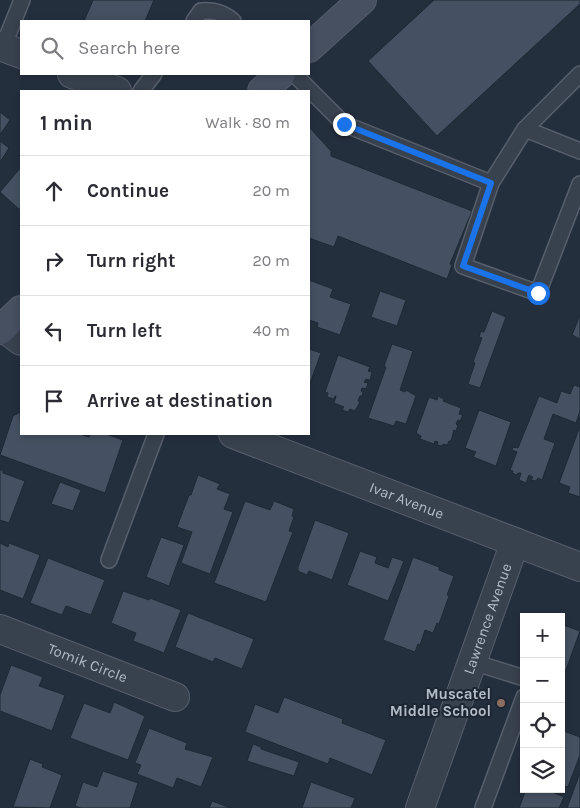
<!DOCTYPE html>
<meta charset="utf-8">
<style>
:root{--surface:#fff;--page:#f2f2f3;--text:#2b2b33;--muted:#7c7c81;--line:#e1e1e2}
body{margin:0;font-family:Karla,sans-serif;background:var(--page);color:var(--text)}
.controls{position:absolute;right:15px;bottom:15px;display:grid;overflow:hidden;border-radius:0px;box-shadow:0 2px 8px #0003}
.controls button{width:45px;height:45px;display:grid;place-items:center;padding:0;border:0;border-bottom:1px solid var(--line);background:var(--surface);color:var(--text);font:25px sans-serif}
.stop{position:absolute;width:15px;height:15px;margin:-11px;border:4px solid #1a73e8;border-radius:50%;background:#fff}
.stop.end{background:#1a73e8;border-color:#fff;box-shadow:0 1px 5px #0008}
.list{margin:0;padding:0;list-style:none}
h2{display:flex;justify-content:space-between;align-items:center;height:65px;margin:0;padding:0 20px;font-size:21px}
h2 small{font-size:16px;font-weight:400;color:var(--muted)}
.list li{display:grid;grid-template-columns:32px 1fr auto;gap:15px;align-items:center;box-sizing:border-box;height:70px;padding:0 20px;border-top:1px solid var(--line)}
.list b{display:block;font-size:19px;white-space:nowrap}
.list em{font-size:16px;font-style:normal;color:var(--muted)}
.icon{flex:none;width:28px;height:28px;fill:none;stroke:currentColor;stroke-width:2;stroke-linecap:round;stroke-linejoin:round}
.map{position:relative;flex:none;width:580px;height:808px;overflow:hidden}
.search{position:absolute;background:var(--surface);box-shadow:0 2px 8px #0003;left:20px;top:20px;width:290px;height:55px;display:flex;align-items:center;gap:12px;box-sizing:border-box;padding:0 18px;border-radius:0px;color:var(--muted);font-size:19px}
.panel{position:absolute;background:var(--surface);box-shadow:0 2px 8px #0003;left:20px;top:90px;width:290px;height:345px;border-radius:0px}
.map>svg:first-child{display:block}
.building{fill:#455162;stroke:#1f2835}
.lines{fill:none;stroke-linecap:round;stroke-linejoin:round}
.service-casing{stroke:#565f6c;stroke-width:18}
.minor-casing{stroke:#565f6c;stroke-width:30}
.secondary-casing{stroke:#565f6c;stroke-width:30}
.service{stroke:#38414e;stroke-width:15}
.minor{stroke:#38414e;stroke-width:28}
.secondary{stroke:#465061;stroke-width:28}
.route{stroke:#1a73e8;stroke-width:6}
.education-dot{fill:#8d6e63;stroke:#1d2633;stroke-width:2}
.labels{text-anchor:middle;stroke-width:4;stroke-linejoin:round;paint-order:stroke}
.street-label{font-size:15px;fill:#b4bcc9;stroke:#1d2633}
.poi-label{font-size:15px;font-weight:bold;fill:#b4bcc9;stroke:#1d2633;text-anchor:end}
</style>
<div class="map">
<svg width="580" height="808" viewBox="0 0 580 808">
<rect width="100%" height="100%" fill="#242f3e"/>
<g class="building">
<path d="M93,0H154L145,21H84Z"/>
<path d="M434,0H580V4L437,136L368,61Z"/>
<path d="M0,112L10,120L0,135Z"/>
<path d="M309,127L331,151V156L472,211L450,264L452,265L447,279L338,236L334,247L309,238Z"/>
<path d="M0,141L9,148L0,162Z"/>
<path d="M21,167V211L0,192Z"/>
<path d="M309,280L333,289L330,297L351,304L340,335L317,327L318,323L309,320Z"/>
<path d="M380,291L406,300L397,326L371,317Z"/>
<path d="M492,311L506,317L480,388L468,384L475,363L473,362L482,338L479,337L481,331L484,332Z"/>
<path d="M580,315V339L572,335Z"/>
<path d="M392,344L413,351L400,390L405,392L406,390L416,396L406,424L396,421L394,426L368,418L386,367L384,366Z"/>
<path d="M309,349L321,353L309,386Z"/>
<path d="M338,355L370,367L368,371L372,372L370,380L366,379L364,382L368,383L366,389L362,388L361,391L363,392L362,396H360L358,401L360,402L355,411L350,409L348,412L342,410L344,407L334,403L336,396H335L334,399L327,397L328,393L325,392Z"/>
<path d="M574,385L580,387V411L576,423L553,414L544,439L555,443L542,480L538,478L536,481L531,480L533,477L529,475L526,483L519,480L521,473H518L517,475L512,473L513,471L510,470L517,452L512,450L513,447L518,448L539,396L557,403L561,391L570,394Z"/>
<path d="M438,396L444,399L443,401L461,408L459,414L463,415L460,421L458,420L456,424L458,425L456,431L454,430L451,441H449L447,445L443,444L442,446L437,445L438,442L435,441L434,444L420,439L421,436L416,433L429,397L437,400Z"/>
<path d="M479,410L511,422L496,466L473,457L476,452L465,448Z"/>
<path d="M20,412L21,434H80L89,437L91,434H106L123,440L105,493L0,455L13,416Z"/>
<path d="M580,426V497L568,493L570,487L559,483Z"/>
<path d="M0,469L3,471V473L25,481L9,523L0,520Z"/>
<path d="M198,475L220,484L217,489L230,494L224,509L233,512L210,574L181,563L192,532L177,527L189,495H191Z"/>
<path d="M60,482L81,490L73,511L51,504Z"/>
<path d="M245,501L270,510L274,501L294,509L292,516L294,517L289,531L293,532L266,602L214,583Z"/>
<path d="M315,520L349,533L332,580L309,571L307,575L298,571V567Z"/>
<path d="M161,537L184,545L169,586L146,577Z"/>
<path d="M0,543L8,547L9,543L40,555L23,599L0,590Z"/>
<path d="M360,551L377,557L375,563L388,568L392,557L404,561L388,601L347,585Z"/>
<path d="M413,557L439,567V570L454,576L447,595L449,596L439,624L437,623L433,633L425,630L420,645L418,644L415,652L383,640Z"/>
<path d="M48,558L105,580L91,615L66,606L62,615L30,603Z"/>
<path d="M123,591L149,600L150,598L181,610L164,653L133,641L136,633L111,623Z"/>
<path d="M188,613L254,639L242,669L215,658L213,662L175,647Z"/>
<path d="M561,624L580,631L566,670L561,668Z"/>
<path d="M11,665L43,677L39,686L65,695L52,731L0,711V695Z"/>
<path d="M284,697L343,719L342,723L386,740L372,775L330,758L328,764L245,732L255,704L278,713Z"/>
<path d="M114,702L145,716L128,760L70,738L84,703L110,713Z"/>
<path d="M149,728L187,743L185,749L213,757L201,787L177,778L173,788L137,774L141,765L135,763Z"/>
<path d="M561,730L580,737V755L568,787L561,785Z"/>
<path d="M253,744L261,747V749L299,762L294,776L247,761Z"/>
<path d="M30,759L43,764L42,767L62,775L50,808L13,807Z"/>
<path d="M103,771L138,783L130,808H81L75,806L83,782L97,787Z"/>
<path d="M580,773V808H567Z"/>
<path d="M311,782L355,798L351,808H302Z"/>
<path d="M526,789H545L564,797L559,808H519Z"/>
<path d="M212,801L231,808H209Z"/>
</g>
<g class="lines">
<g class="service-casing">
<g id="service">
<path d="M194,21L201,11C215,10 223,13 233,21"/>
<path d="M3,47L22,0"/>
<path d="M294,74L344,124L491,183L463,266L538,293L580,184"/>
<path d="M580,74L525,129L580,151"/>
<path d="M141,91L154,74"/>
<path d="M491,183L525,129"/>
<path d="M109,560L156,434"/>
<path d="M473,662L524,678"/>
<path d="M483,808L524,697"/>
</g>
</g>
<g class="minor-casing">
<g id="minor">
<path d="M0,46L21,54"/>
<path d="M72,74L117,91"/>
<path d="M3,327L21,341"/>
<path id="s1" d="M233,434L580,567"/>
<path id="s2" d="M0,629L175,697"/>
<path id="s3" d="M420,808L515,542"/>
</g>
</g>
<g class="secondary-casing">
<g id="secondary">
<path d="M309,48L362,0"/>
<path d="M262,91L281,74"/>
<path d="M0,330L21,310"/>
</g>
</g>
<use href="#service" class="service"/>
<use href="#minor" class="minor"/>
<use href="#secondary" class="secondary"/>
</g>
<g class="lines">
<path class="route" d="M344,124L491,183L463,266L538,293"/>
</g>
<circle class="education-dot" cx="501" cy="703" r="5"/>
<g class="labels">
<g class="street-label">
<text dy="5" stroke="none"><textPath href="#s1" startOffset="186">Ivar Avenue</textPath></text>
<text dy="5" stroke="none"><textPath href="#s3" startOffset="201">Lawrence Avenue</textPath></text>
<text dy="5" stroke="none"><textPath href="#s2" startOffset="94">Tomik Circle</textPath></text>
</g>
<g class="poi-label">
<text x="491" y="699">Muscatel<tspan x="491" dy="17">Middle School</tspan></text>
</g>
</g>
</svg>
<div class="controls">
<button>+</button>
<button>−</button>
<button><svg class="icon" aria-label="locate" viewBox="0 0 24 24"><circle cx="12" cy="12" r="6"/><path d="M12 2v4M12 18v4M2 12h4M18 12h4"/></svg></button>
<button><svg class="icon" aria-label="layers" viewBox="0 0 24 24"><path d="M12 4l9 5-9 5-9-5zM3 14l9 5 9-5"/></svg></button>
</div>
<div class="stop" style="left:538px;top:293px"></div>
<div class="stop end" style="left:344px;top:124px"></div>
<div class="search"><svg class="icon" aria-label="search" viewBox="0 0 24 24"><circle cx="10" cy="10" r="6"/><path d="M15 15l6 6"/></svg>Search here</div>
<section class="panel">
<h2>1 min<small>Walk · 80 m</small></h2>
<ul class="list">
<li><svg class="icon" aria-label="ahead" viewBox="0 0 24 24"><path d="M12 20V5M6 11l6-6 6 6"/></svg><div><b>Continue</b></div><em>20 m</em></li>
<li><svg class="icon" aria-label="right" viewBox="0 0 24 24"><path d="M7 20v-9h11M14 6l5 5-5 5"/></svg><div><b>Turn right</b></div><em>20 m</em></li>
<li><svg class="icon" aria-label="left" viewBox="0 0 24 24"><path d="M17 20v-9H6M10 6l-5 5 5 5"/></svg><div><b>Turn left</b></div><em>40 m</em></li>
<li><svg class="icon" aria-label="arrive" viewBox="0 0 24 24"><path d="M6 21V4h12l-3 4 3 4H6"/></svg><div><b>Arrive at destination</b></div></li>
</ul>
</section>
</div>
